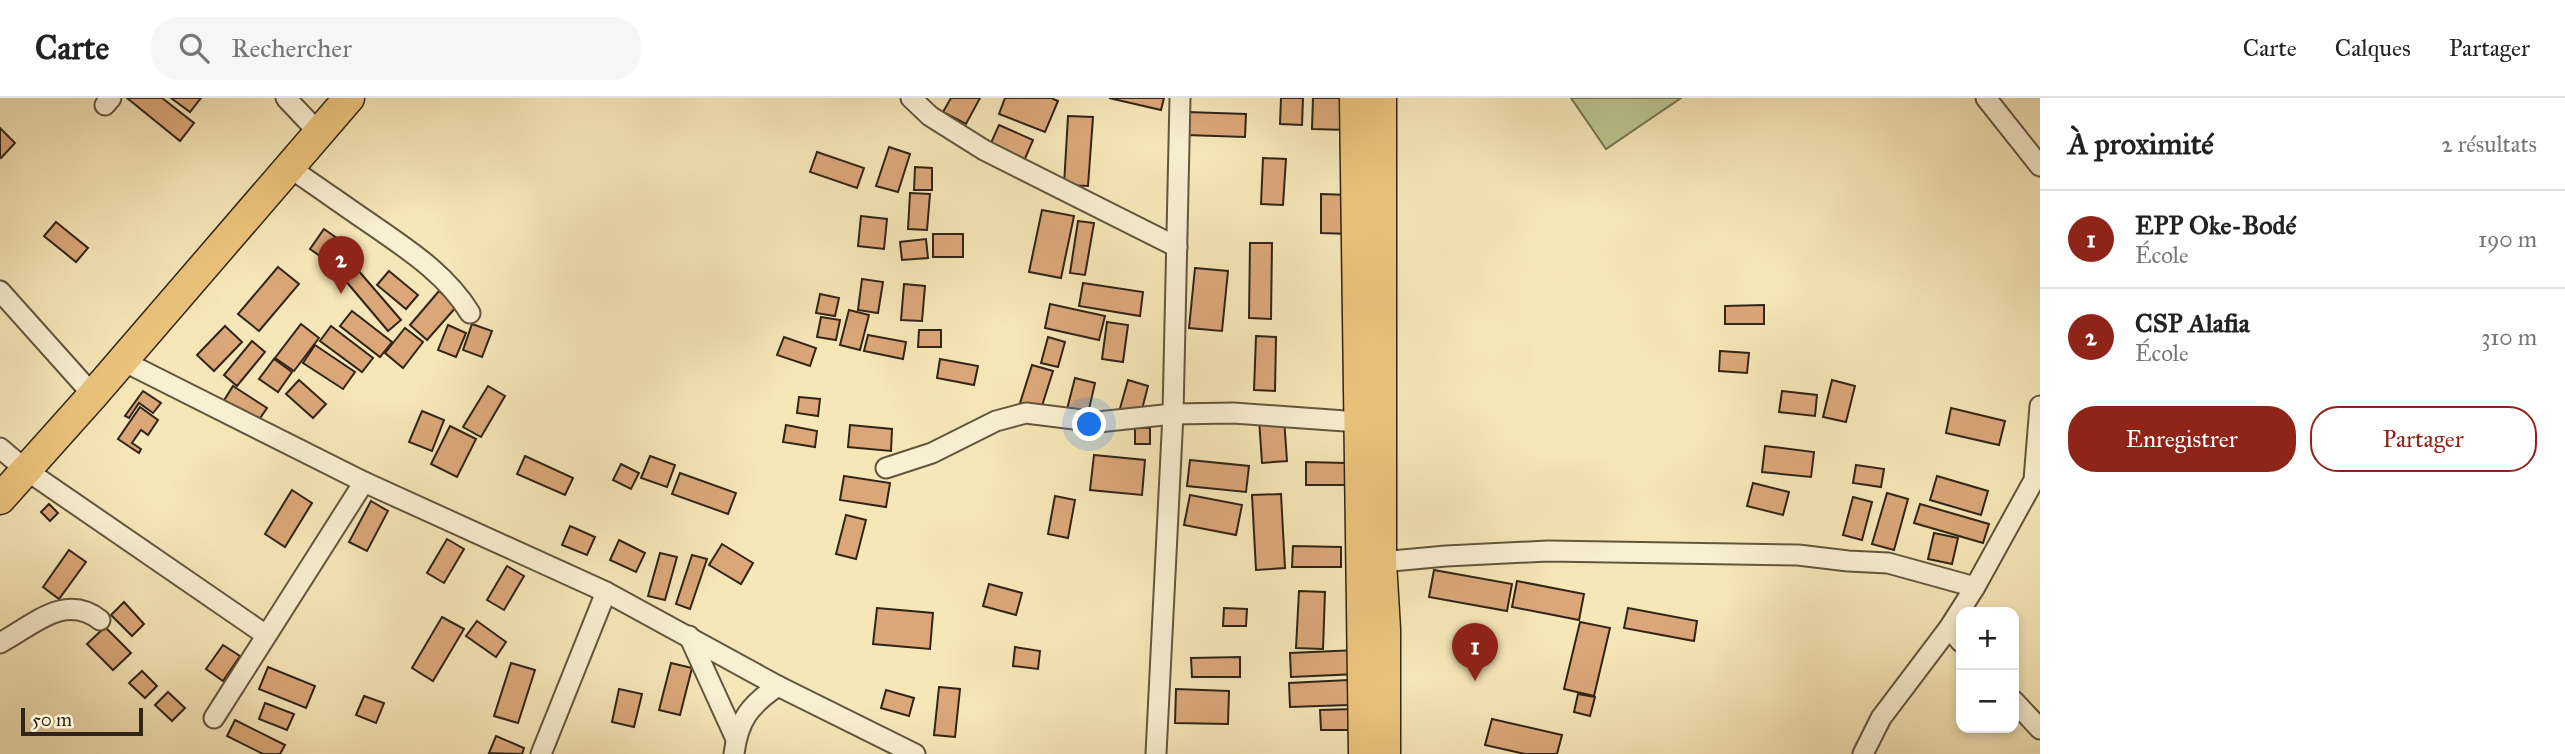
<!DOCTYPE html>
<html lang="fr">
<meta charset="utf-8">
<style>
:root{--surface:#fff;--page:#f6f6f6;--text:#222;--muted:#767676;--line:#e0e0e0;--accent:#8f2418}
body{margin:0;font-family:"IM FELL Great Primer",serif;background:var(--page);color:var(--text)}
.controls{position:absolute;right:21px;bottom:21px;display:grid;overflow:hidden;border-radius:14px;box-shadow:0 4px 10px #0003}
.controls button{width:63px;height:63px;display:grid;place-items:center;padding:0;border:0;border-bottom:2px solid var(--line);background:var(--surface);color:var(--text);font:35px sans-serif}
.scale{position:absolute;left:21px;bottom:18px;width:122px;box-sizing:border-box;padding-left:7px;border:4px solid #302517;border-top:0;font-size:19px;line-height:24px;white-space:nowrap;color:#302517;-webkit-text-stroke:5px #f9efd1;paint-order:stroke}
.you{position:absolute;left:1090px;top:327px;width:24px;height:24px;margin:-18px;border:5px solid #fff;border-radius:50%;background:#1a73e8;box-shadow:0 0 0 10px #1a73e833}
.badge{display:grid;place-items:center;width:46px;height:46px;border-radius:50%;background:var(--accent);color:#fff;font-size:23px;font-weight:700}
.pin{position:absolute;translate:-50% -58px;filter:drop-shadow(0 2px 4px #0008)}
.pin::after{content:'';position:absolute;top:37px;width:24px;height:21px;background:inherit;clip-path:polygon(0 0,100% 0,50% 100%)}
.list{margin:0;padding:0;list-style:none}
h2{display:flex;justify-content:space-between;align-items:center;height:91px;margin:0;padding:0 28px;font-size:30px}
h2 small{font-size:23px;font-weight:400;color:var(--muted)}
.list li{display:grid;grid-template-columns:46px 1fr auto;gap:21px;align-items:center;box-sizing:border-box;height:98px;padding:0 28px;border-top:2px solid var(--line)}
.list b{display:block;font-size:26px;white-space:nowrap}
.list p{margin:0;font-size:23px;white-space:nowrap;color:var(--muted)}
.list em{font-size:23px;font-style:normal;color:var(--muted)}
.actions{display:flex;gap:14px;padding:21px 28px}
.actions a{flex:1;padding:16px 0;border:2px solid var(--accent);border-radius:28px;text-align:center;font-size:24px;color:var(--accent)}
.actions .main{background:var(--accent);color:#fff}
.icon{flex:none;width:38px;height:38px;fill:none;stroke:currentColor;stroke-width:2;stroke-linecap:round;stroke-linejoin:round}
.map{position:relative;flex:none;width:2040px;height:656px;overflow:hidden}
header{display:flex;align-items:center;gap:42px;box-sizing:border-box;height:98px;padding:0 35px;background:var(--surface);border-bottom:2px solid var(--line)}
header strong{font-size:33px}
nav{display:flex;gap:38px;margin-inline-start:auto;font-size:24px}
.search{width:490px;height:63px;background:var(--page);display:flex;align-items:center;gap:18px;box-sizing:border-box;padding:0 24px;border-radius:28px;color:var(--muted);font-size:26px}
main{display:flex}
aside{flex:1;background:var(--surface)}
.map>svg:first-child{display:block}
.green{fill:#bcc58f;stroke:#767553;stroke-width:2}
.building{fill:#dba779;stroke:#302517;stroke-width:2}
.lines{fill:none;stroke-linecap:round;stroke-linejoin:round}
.minor-casing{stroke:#62563f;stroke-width:23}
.primary-casing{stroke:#302517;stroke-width:33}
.minor{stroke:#f9efd1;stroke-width:19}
.primary{stroke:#ebc47c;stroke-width:30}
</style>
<header>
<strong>Carte</strong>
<div class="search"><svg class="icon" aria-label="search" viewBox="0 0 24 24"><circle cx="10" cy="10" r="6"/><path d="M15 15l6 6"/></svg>Rechercher</div>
<nav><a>Carte</a><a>Calques</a><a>Partager</a></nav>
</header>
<main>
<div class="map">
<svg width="2040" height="656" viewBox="0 0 2040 656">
<rect width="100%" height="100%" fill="#f6e7b8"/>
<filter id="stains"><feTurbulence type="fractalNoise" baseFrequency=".00286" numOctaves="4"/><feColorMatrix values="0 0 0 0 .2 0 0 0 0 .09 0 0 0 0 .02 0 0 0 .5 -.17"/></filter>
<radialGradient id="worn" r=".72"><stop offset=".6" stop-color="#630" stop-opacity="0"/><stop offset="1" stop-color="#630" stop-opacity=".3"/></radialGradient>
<path class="green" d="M1571,0H1681L1606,51Z"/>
<g class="building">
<path d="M127,0H162L194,25L180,43Z"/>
<path d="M171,0H201L190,14Z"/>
<path d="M951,0H980L966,26L943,14Z"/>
<path d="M1005,0H1051L1058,3L1045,34L999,16Z"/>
<path d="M1109,0H1164L1161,12Z"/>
<path d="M1281,0H1303L1302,27L1280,26Z"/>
<path d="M1313,0H1349L1348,32L1312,31Z"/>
<path d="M1187,14L1246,16L1245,39L1186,37Z"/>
<path d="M1068,18L1093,19L1088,88L1064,87Z"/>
<path d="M999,27L1033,42L1024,63L990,47Z"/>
<path d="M0,30L15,45L1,60L0,59Z"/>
<path d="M889,49L910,56L898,94L876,88Z"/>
<path d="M817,54L864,70L857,90L810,74Z"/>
<path d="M1263,60L1286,61L1283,107L1261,106Z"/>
<path d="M915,69L932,70V92H914Z"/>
<path d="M910,95L930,96L927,132L908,131Z"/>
<path d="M1321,96L1350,97V136L1321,135Z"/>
<path d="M1042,112L1074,118L1061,180L1029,174Z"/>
<path d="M861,118L887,121L884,151L858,148Z"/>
<path d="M1078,123L1094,125L1085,177L1070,175Z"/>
<path d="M56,124L88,150L76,164L44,138Z"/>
<path d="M324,131L354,152L340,172L310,151Z"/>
<rect x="933" y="136" width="30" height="23"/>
<path d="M926,141L928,160L902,162L900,144Z"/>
<path d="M1250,145H1272L1271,221L1249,220Z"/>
<path d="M351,164L401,222L388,233L339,175Z"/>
<path d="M278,169L299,186L259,233L238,216Z"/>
<path d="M1195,170L1228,173L1222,233L1189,230Z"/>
<path d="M389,173L418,197L406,211L377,187Z"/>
<path d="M862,181L883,184L878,215L858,212Z"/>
<path d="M1083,185L1143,194L1140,218L1079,208Z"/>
<path d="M904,186L925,188L922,223L901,222Z"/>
<path d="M439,193L457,208L427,242L410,227Z"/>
<path d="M820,196L839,200L835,218L816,215Z"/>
<path d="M1050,206L1105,218L1099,242L1045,230Z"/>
<path d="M1764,207V226H1725V208Z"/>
<path d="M849,212L869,217L860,252L840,247Z"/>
<path d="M352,213L392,244L380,259L340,228Z"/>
<path d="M821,219L840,222L836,242L817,239Z"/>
<path d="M1107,224L1128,227L1123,264L1102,261Z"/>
<path d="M301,226L319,240L294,273L275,260Z"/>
<path d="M472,226L492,233L482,259L463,252Z"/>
<path d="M448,227L466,235L456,259L438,252Z"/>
<path d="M225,228L242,244L214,273L197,257Z"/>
<path d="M331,228L373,260L362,274L320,243Z"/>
<path d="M405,230L423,244L403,270L385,255Z"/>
<path d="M919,232H941V249H918Z"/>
<path d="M868,237L906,244L903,261L864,253Z"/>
<path d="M1256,238L1276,239L1275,293L1254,292Z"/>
<path d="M784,239L816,250L810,268L777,257Z"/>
<path d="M1048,239L1065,244L1058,269L1041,265Z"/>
<path d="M252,243L265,254L237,288L224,277Z"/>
<path d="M315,247L355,274L343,291L303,265Z"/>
<path d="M1720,253L1749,255L1747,275L1719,273Z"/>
<path d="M274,261L292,274L278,294L259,281Z"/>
<path d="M940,261L978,268L974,287L937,280Z"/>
<path d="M1032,267L1053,273L1041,311L1020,305Z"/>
<path d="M1075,280L1095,285L1087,320L1066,315Z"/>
<path d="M299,282L326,306L313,320L286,296Z"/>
<path d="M1128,282L1148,288L1140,319L1119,314Z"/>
<path d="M1832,282L1855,288L1846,324L1823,319Z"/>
<path d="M233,288L267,310L256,326L223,304Z"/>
<path d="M488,288L505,298L481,339L463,329Z"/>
<path d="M143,293L161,305L153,315L139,305L129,320L125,318Z"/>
<path d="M1782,293L1817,297L1815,318L1779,314Z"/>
<path d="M799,299L820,301L818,318L797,315Z"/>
<path d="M140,309L158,322L148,337L141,332L132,345L141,351L139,355L118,341Z"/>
<path d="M1951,310L2005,323L1999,347L1946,335Z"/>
<path d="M422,313L444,322L432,353L409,344Z"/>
<path d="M1284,320L1287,363L1262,365L1259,321Z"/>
<path d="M786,327L817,333L815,349L783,344Z"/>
<path d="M850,327L892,331L891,353L848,349Z"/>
<path d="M450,328L476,341L457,379L431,366Z"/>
<rect x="1135" y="330" width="15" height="16"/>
<path d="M1765,348L1814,354L1811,379L1762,374Z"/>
<path d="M1094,357L1145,362L1142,397L1090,392Z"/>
<path d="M525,358L573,380L565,397L517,376Z"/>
<path d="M650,358L675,367L667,389L641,380Z"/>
<path d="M1190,362L1249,368L1246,394L1187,388Z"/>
<path d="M1306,364L1346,365L1345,387H1306Z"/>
<path d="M621,366L639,375L631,391L613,382Z"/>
<path d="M1856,367L1884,371L1881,389L1853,385Z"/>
<path d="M680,375L736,395L728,416L672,396Z"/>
<path d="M844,378L890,385L886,409L840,402Z"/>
<path d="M1937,378L1988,393L1981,417L1930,402Z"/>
<path d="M1753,385L1789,394L1783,417L1747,408Z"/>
<path d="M292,392L312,405L285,449L265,436Z"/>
<path d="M1887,395L1908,401L1894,452L1872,446Z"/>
<path d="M1281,396L1285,470L1256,472L1252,397Z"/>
<path d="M1190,397L1242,407L1236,437L1184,427Z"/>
<path d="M1055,398L1075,402L1068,440L1048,436Z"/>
<path d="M1853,399L1872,404L1862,442L1843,437Z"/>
<path d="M371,403L388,413L367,453L349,444Z"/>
<path d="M49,406L58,415L50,423L41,414Z"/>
<path d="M1920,406L1989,426L1983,445L1914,425Z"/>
<path d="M846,417L866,422L856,461L836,456Z"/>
<path d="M570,428L595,439L587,457L562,447Z"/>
<path d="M1934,435L1958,440L1952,466L1928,461Z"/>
<path d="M447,441L464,451L444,485L427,475Z"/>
<path d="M619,442L645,455L636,474L610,462Z"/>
<path d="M722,446L753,465L741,486L709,467Z"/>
<path d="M1293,448L1341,449V469H1292Z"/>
<path d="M69,452L86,464L59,501L43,489Z"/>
<path d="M660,455L677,459L665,502L648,498Z"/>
<path d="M692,457L707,461L690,511L676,506Z"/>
<path d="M507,468L524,478L504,512L487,502Z"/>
<path d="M1434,472L1512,486L1507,513L1429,499Z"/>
<path d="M1517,483L1584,496L1579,522L1512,509Z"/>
<path d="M989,486L1022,495L1016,517L983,508Z"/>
<path d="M1299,493L1325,494L1323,551L1296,550Z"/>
<path d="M124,504L144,526L132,538L111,517Z"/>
<path d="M877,510L933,515L930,551L873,546Z"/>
<path d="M1224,510L1247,511L1246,528H1223Z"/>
<path d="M1628,510L1697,523L1694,543L1624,530Z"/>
<path d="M442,519L464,531L433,583L412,570Z"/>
<path d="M477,523L506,544L496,559L466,538Z"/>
<path d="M1580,524L1610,530L1594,598L1564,591Z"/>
<path d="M105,529L131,555L113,572L87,546Z"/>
<path d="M223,547L240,558L223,583L206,571Z"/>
<path d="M1015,549L1040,553L1038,571L1013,568Z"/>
<path d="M1357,552L1358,576L1291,579L1290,555Z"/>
<path d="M1240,559V579H1192L1191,560Z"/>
<path d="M511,565L535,572L518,625L494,618Z"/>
<path d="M671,565L692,570L680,617L659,612Z"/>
<path d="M268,569L315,588L306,610L259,591Z"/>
<path d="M142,573L157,588L145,600L129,585Z"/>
<path d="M1348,582L1349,607L1290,609L1289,585Z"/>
<path d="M939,589L960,591L955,639L934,637Z"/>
<path d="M619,591L642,596L634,629L612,624Z"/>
<path d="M1176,591L1229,593L1228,626L1175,625Z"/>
<path d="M886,592L914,600L909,618L881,610Z"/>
<path d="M168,594L185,610L172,623L155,607Z"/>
<path d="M1578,596L1595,599L1590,618L1574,614Z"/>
<path d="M364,598L384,605L376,625L356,617Z"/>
<path d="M265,605L294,616L287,632L259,621Z"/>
<path d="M1355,611L1356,632H1321L1320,612Z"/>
<path d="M1492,621L1562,637L1557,656H1525L1485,647Z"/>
<path d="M235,622L285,647L280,656H263L227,638Z"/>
<path d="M496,638L524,650L522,656L489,655Z"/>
</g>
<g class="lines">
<g class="minor-casing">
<g id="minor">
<path d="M286,0L319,35"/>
<path d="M911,0L930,18L984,52L1177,149"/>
<path d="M1986,0L2040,68"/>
<path d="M105,7L111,0"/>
<path d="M290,70C318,89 346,109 374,128C410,153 447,177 470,215"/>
<path d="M0,193L93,297"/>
<path d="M123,263L364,384L606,494L778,588L915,656"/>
<path d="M0,350L26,372L266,537"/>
<path d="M886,370L932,355L996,323L1026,315L1098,324L1173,316L1233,315L1359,324"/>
<path d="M1381,464L1446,458L1548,453L1798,457L1848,463L1888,465L1975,489"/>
<path d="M1949,530L1961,544"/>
<path d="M689,538L736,641"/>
<path d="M0,545C32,528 65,494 100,522"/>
<path d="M2014,603L2040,631"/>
<path d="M214,620L364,384"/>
<path d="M541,656L606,494"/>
<path d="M734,656C738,622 750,607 778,588"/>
<path d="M1156,656L1173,316L1180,0"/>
<path d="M1863,656L1881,620L1949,530L1975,489L2034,382L2040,308"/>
</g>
</g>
<g class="primary-casing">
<g id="primary">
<path d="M1355,0L1364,656"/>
<path d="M1381,0V464L1385,531V656"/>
<path d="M0,401L93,297L349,0"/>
</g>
</g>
<use href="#minor" class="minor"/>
<use href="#primary" class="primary"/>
</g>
<rect width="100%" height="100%" filter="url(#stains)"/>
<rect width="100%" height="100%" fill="url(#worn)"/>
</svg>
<div class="controls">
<button>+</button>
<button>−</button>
</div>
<div class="scale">50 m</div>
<div class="you"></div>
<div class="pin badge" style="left:1475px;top:583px">1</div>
<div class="pin badge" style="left:341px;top:196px">2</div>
</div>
<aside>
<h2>À proximité<small>2 résultats</small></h2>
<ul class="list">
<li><span class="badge">1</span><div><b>EPP Oke-Bodé</b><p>École</p></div><em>190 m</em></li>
<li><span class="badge">2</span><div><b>CSP Alafia</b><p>École</p></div><em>310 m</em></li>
</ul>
<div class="actions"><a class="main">Enregistrer</a><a>Partager</a></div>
</aside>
</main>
